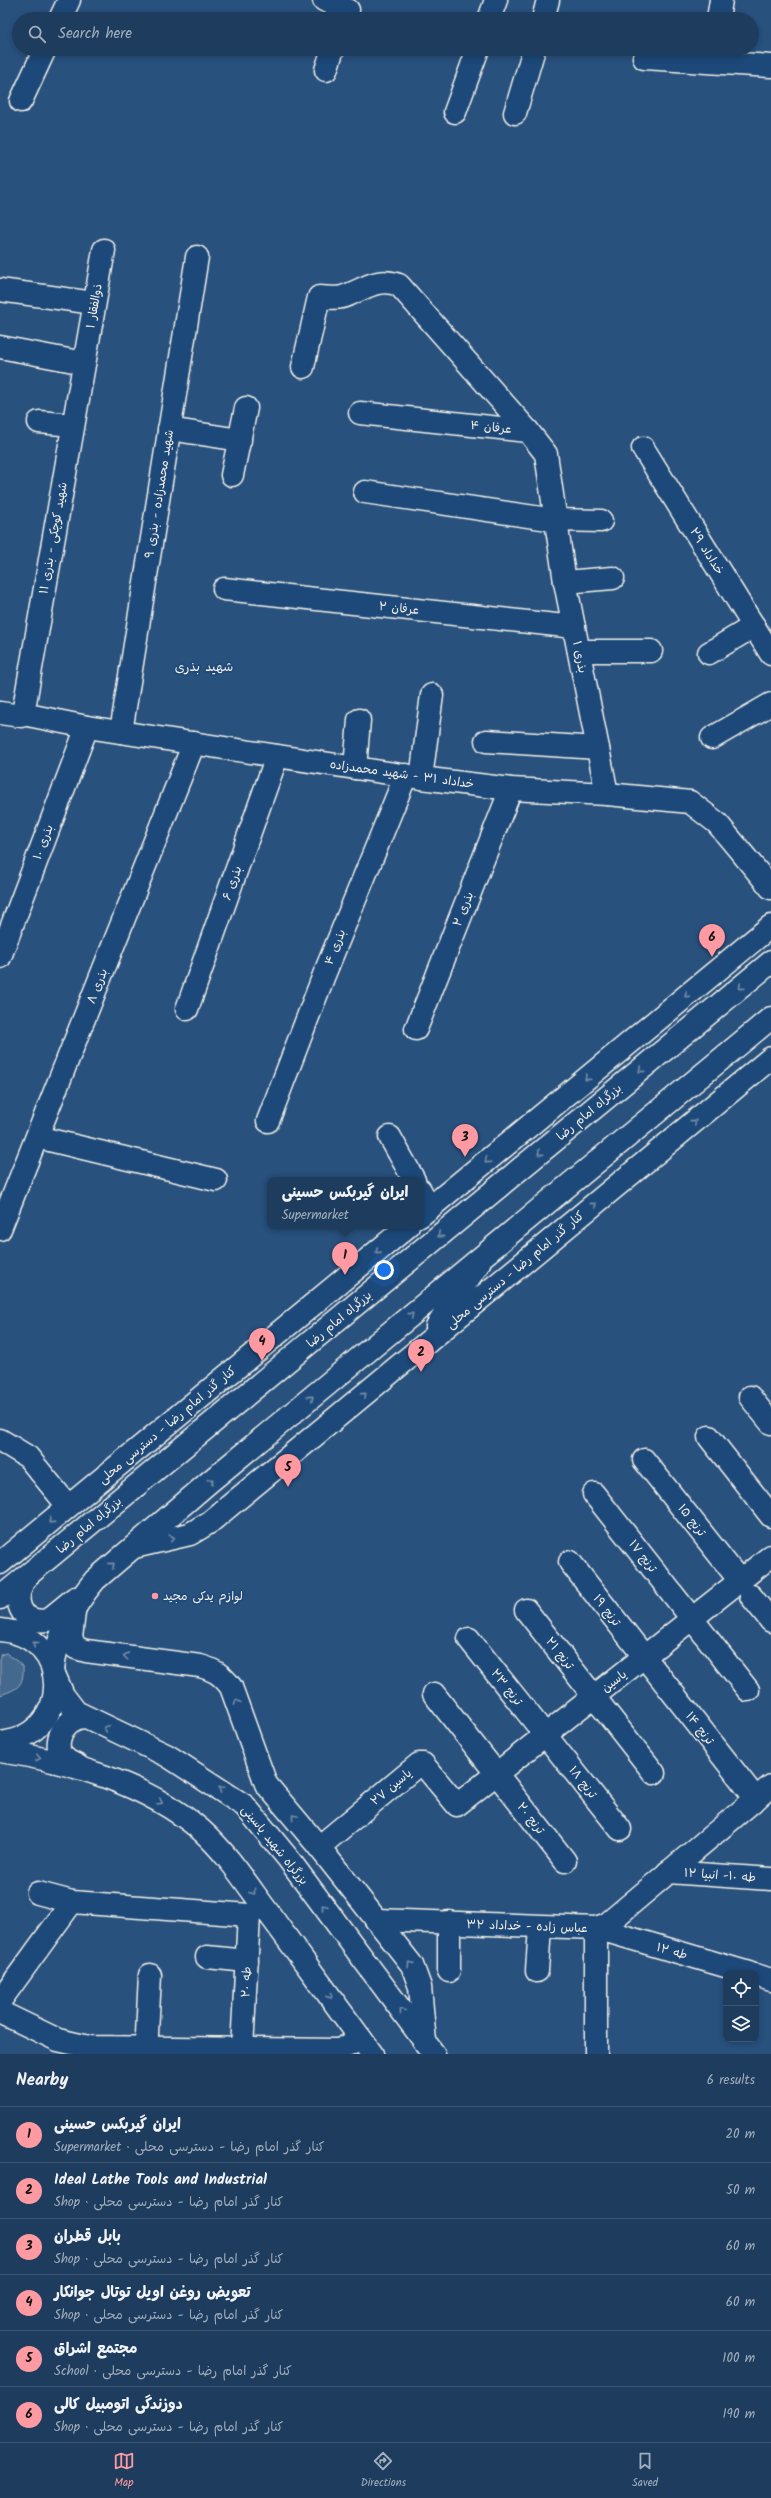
<!DOCTYPE html>
<meta charset="utf-8">
<style>
:root{--surface:#1e3d5e;--page:#264464;--text:#f1f3f6;--muted:#a1aebc;--line:#3c5673;--accent:#ff9aa2}
body{margin:0;font-family:Kalam,"Playpen Sans Arabic",sans-serif;background:var(--page);color:var(--text)}
.controls{position:absolute;right:12px;bottom:12px;display:grid;overflow:hidden;border-radius:8px;box-shadow:0 2px 6px #0003}
.controls button{width:36px;height:36px;display:grid;place-items:center;padding:0;border:0;border-bottom:1px solid var(--line);background:var(--surface);color:var(--text);font:20px sans-serif}
.you{position:absolute;left:384px;top:1270px;width:14px;height:14px;margin:-10px;border:3px solid #fff;border-radius:50%;background:#1a73e8;box-shadow:0 0 0 6px #1a73e833}
.badge{display:grid;place-items:center;width:26px;height:26px;border-radius:50%;background:var(--accent);color:#111;font-size:13px;font-weight:700}
.pin{position:absolute;translate:-50% -33px;filter:drop-shadow(0 1px 2px #0008)}
.pin::after{content:'';position:absolute;top:21px;width:14px;height:12px;background:inherit;clip-path:polygon(0 0,100% 0,50% 100%)}
.popup{position:absolute;left:267px;top:1177px;width:156px;height:52px;box-sizing:border-box;display:grid;place-content:center;border-radius:8px;background:var(--surface);filter:drop-shadow(0 1px 3px #0005);font-size:13px;white-space:nowrap;color:var(--muted)}
.popup b{font-size:15px;color:var(--text)}
.popup::after{content:'';position:absolute;left:50%;top:100%;margin-left:-8px;border:8px solid transparent;border-top-color:var(--surface)}
.list{margin:0;padding:0;list-style:none}
h2{display:flex;justify-content:space-between;align-items:center;height:52px;margin:0;padding:0 16px;font-size:17px}
h2 small{font-size:13px;font-weight:400;color:var(--muted)}
.list li{display:grid;grid-template-columns:26px 1fr auto;gap:12px;align-items:center;box-sizing:border-box;height:56px;padding:0 16px;border-top:1px solid var(--line)}
.list b{display:block;font-size:15px;white-space:nowrap}
.list p{margin:0;font-size:13px;white-space:nowrap;color:var(--muted)}
.list em{font-size:13px;font-style:normal;color:var(--muted)}
.icon{flex:none;width:22px;height:22px;fill:none;stroke:currentColor;stroke-width:2;stroke-linecap:round;stroke-linejoin:round}
.map{position:relative;flex:none;width:771px;height:2054px;overflow:hidden}
.search{position:absolute;background:var(--surface);box-shadow:0 2px 6px #0003;left:12px;right:12px;top:12px;height:44px;display:flex;align-items:center;gap:10px;box-sizing:border-box;padding:0 14px;border-radius:22px;color:var(--muted);font-size:15px}
.sheet{height:388px;background:var(--surface)}
nav{display:flex;justify-content:space-around;align-items:center;box-sizing:border-box;height:56px;border-top:1px solid var(--line);background:var(--surface);font-size:11px;color:var(--muted)}
nav a{display:grid;justify-items:center;gap:2px}
nav .on{color:var(--accent)}
.map>svg:first-child{display:block}
.green{fill:#45688e;stroke:#9cacbb}
.lines{fill:none;stroke-linecap:round;stroke-linejoin:round}
.minor-casing{stroke:#f4f1e8;stroke-width:25}
.major-casing{stroke:#f4f1e8;stroke-width:25}
.highway-casing{stroke:#f4f1e8;stroke-width:25}
.minor{stroke:#1f4a7a;stroke-width:22}
.major{stroke:#1f4a7a;stroke-width:22}
.highway{stroke:#1f4a7a;stroke-width:22}
.oneway{stroke:#748da6}
.poi-dot{fill:#ff9aa2;stroke:#1f4a7a;stroke-width:1.5}
.labels{text-anchor:middle;stroke-width:3.5;stroke-linejoin:round;paint-order:stroke}
.street-label{font-size:12px;fill:#f4f1e8;stroke:#1f4a7a}
.poi-label{font-size:12px;fill:#f4f1e8;stroke:#1f4a7a;text-anchor:start}
.neighbourhood-label{font-size:13px;fill:#f4f1e8;stroke:#1f4a7a}
</style>
<div class="map">
<svg width="771" height="2054" viewBox="0 0 771 2054">
<rect width="100%" height="100%" fill="#28517e"/>
<filter id="ink" filterUnits="userSpaceOnUse"><feTurbulence type="fractalNoise" baseFrequency=".025" numOctaves="2"/><feDisplacementMap in="SourceGraphic" scale="8" xChannelSelector="R" yChannelSelector="G"/><feConvolveMatrix kernelMatrix="1 2 1 2 8 2 1 2 1" color-interpolation-filters="sRGB"/></filter>
<g filter="url(#ink)">
<path class="green" d="M6,1653L23,1666C24,1686 18,1689 0,1695V1655Z"/>
<g class="lines">
<g class="minor-casing">
<g id="minor">
<path d="M324,0L348,10"/>
<path d="M60,19L69,0"/>
<path d="M489,19L496,0"/>
<path d="M543,19L548,0"/>
<path d="M718,19L721,0"/>
<path d="M644,58L771,66"/>
<path d="M326,70L333,49"/>
<path d="M21,101L45,49"/>
<path d="M455,112L478,49"/>
<path d="M515,113L534,49"/>
<path d="M0,290L94,303"/>
<path d="M0,347L84,363"/>
<path d="M303,367L319,297C326,297 335,299 342,297C362,291 377,276 399,285L528,431"/>
<path d="M360,413L528,431L546,454L565,582L607,794"/>
<path d="M39,422L73,425"/>
<path d="M169,429L240,440"/>
<path d="M643,448L771,654"/>
<path d="M232,475L246,408"/>
<path d="M365,492L555,520L601,521"/>
<path d="M565,582L613,578"/>
<path d="M224,589L574,627"/>
<path d="M579,651H651"/>
<path d="M709,653L754,626"/>
<path d="M0,713L21,716L23,714L87,727L421,778L511,789L607,794L690,802L717,823L771,888"/>
<path d="M23,714L104,250"/>
<path d="M121,732L197,257"/>
<path d="M712,738L771,704"/>
<path d="M486,741L598,748"/>
<path d="M355,768L359,720"/>
<path d="M421,778L432,695"/>
<path d="M0,957L87,727"/>
<path d="M187,1009L277,756"/>
<path d="M416,1029L511,789"/>
<path d="M268,1121L324,975L406,775"/>
<path d="M37,1137L216,1180"/>
<path d="M390,1137L414,1180"/>
<path d="M420,1190L430,1208"/>
<path d="M0,1229L194,743"/>
<path d="M750,1397L771,1423"/>
<path d="M709,1437L771,1516"/>
<path d="M0,1440L28,1457L68,1506"/>
<path d="M644,1460L740,1581"/>
<path d="M594,1494L748,1690"/>
<path d="M570,1562L756,1799"/>
<path d="M751,1596L771,1621"/>
<path d="M526,1610L654,1773"/>
<path d="M469,1639L620,1829"/>
<path d="M434,1694L565,1861"/>
<path d="M319,1847L419,1764H423L457,1805L771,1556"/>
<path d="M668,1872L771,1879"/>
<path d="M38,1893L72,1902L249,1915L242,2049"/>
<path d="M376,1920L596,1928L607,1924L771,1786"/>
<path d="M207,1957L247,1961"/>
<path d="M449,1971V1922"/>
<path d="M537,1971L540,1927"/>
<path d="M756,1975L771,1980"/>
<path d="M0,2001L72,1902"/>
<path d="M0,2012L58,2040L89,2047L339,2050L361,2039"/>
<path d="M596,2053V1928L749,1973"/>
<path d="M146,2054L150,1975"/>
</g>
</g>
<g class="major-casing">
<g id="major">
<path d="M420,1216L771,926"/>
<path d="M437,1326L479,1263"/>
<path d="M134,1547L190,1534L210,1522L771,1058"/>
<path d="M0,1563L408,1226"/>
<path d="M74,1612L71,1638L76,1648L86,1651L200,1666C215,1670 222,1675 231,1687L266,1784L319,1847L412,1965L420,1987L425,2042"/>
</g>
</g>
<g class="highway-casing">
<g id="highway">
<path d="M26,1577C11,1598 19,1625 48,1620L75,1598"/>
<path d="M0,1598L771,962"/>
<path d="M0,1630C74,1636 73,1735 0,1743"/>
<path d="M53,1669C56,1637 74,1605 95,1580L208,1483L771,1018"/>
<path d="M54,1674L63,1695L76,1712L168,1756L245,1806L287,1857L434,2054"/>
<path d="M0,1751C69,1761 147,1784 201,1830C228,1854 248,1886 270,1915C304,1961 338,2008 372,2054"/>
<path d="M78,1766L68,1761L60,1754C55,1736 66,1718 85,1717"/>
</g>
</g>
<use href="#minor" class="minor"/>
<use href="#major" class="major"/>
<use href="#highway" class="highway"/>
</g>
<defs><path id="oneway-chevron" d="M-2-3.5L2.5 0L-2 3.5" fill="none" stroke-width="1.6" stroke-linecap="round" stroke-linejoin="round"/></defs>
<g class="oneway">
<use href="#oneway-chevron" transform="translate(741 987) rotate(140)"/>
<use href="#oneway-chevron" transform="translate(687 995) rotate(140)"/>
<use href="#oneway-chevron" transform="translate(641 1070) rotate(140)"/>
<use href="#oneway-chevron" transform="translate(587 1078) rotate(140)"/>
<use href="#oneway-chevron" transform="translate(694 1122) rotate(-40)"/>
<use href="#oneway-chevron" transform="translate(540 1153) rotate(140)"/>
<use href="#oneway-chevron" transform="translate(487 1161) rotate(140)"/>
<use href="#oneway-chevron" transform="translate(594 1205) rotate(-40)"/>
<use href="#oneway-chevron" transform="translate(440 1235) rotate(140)"/>
<use href="#oneway-chevron" transform="translate(378 1251) rotate(140)"/>
<use href="#oneway-chevron" transform="translate(411 1315) rotate(-40)"/>
<use href="#oneway-chevron" transform="translate(364 1395) rotate(-40)"/>
<use href="#oneway-chevron" transform="translate(311 1398) rotate(-40)"/>
<use href="#oneway-chevron" transform="translate(211 1481) rotate(-40)"/>
<use href="#oneway-chevron" transform="translate(51 1521) rotate(140)"/>
<use href="#oneway-chevron" transform="translate(172 1538) rotate(-12)"/>
<use href="#oneway-chevron" transform="translate(112 1565) rotate(-41)"/>
<use href="#oneway-chevron" transform="translate(35 1644) rotate(-139)"/>
<use href="#oneway-chevron" transform="translate(126 1656) rotate(-173)"/>
<use href="#oneway-chevron" transform="translate(237 1702) rotate(-110)"/>
<use href="#oneway-chevron" transform="translate(106 1728) rotate(-156)"/>
<use href="#oneway-chevron" transform="translate(38 1758) rotate(12)"/>
<use href="#oneway-chevron" transform="translate(221 1789) rotate(-145)"/>
<use href="#oneway-chevron" transform="translate(160 1802) rotate(27)"/>
<use href="#oneway-chevron" transform="translate(294 1817) rotate(-130)"/>
<use href="#oneway-chevron" transform="translate(253 1892) rotate(54)"/>
<use href="#oneway-chevron" transform="translate(324 1907) rotate(-127)"/>
<use href="#oneway-chevron" transform="translate(410 1964) rotate(-124)"/>
<use href="#oneway-chevron" transform="translate(330 1996) rotate(54)"/>
<use href="#oneway-chevron" transform="translate(402 2011) rotate(-127)"/>
</g>
</g>
<circle class="poi-dot" cx="155" cy="1596" r="4"/>
<g class="labels">
<g class="street-label">
<text transform="translate(94 306) rotate(-80)" y="4">ذوالفقار ۱</text>
<text transform="translate(491 427) rotate(6)" y="4">عرفان ۴</text>
<text transform="translate(159 494) rotate(-81)" y="4">شهید محمدزاده - بذری ۹</text>
<text transform="translate(53 538) rotate(-80)" y="4">شهید کوچکی - بذری ۱۱</text>
<text transform="translate(707 551) rotate(58)" y="4">خداداد ۲۹</text>
<text transform="translate(399 608) rotate(6)" y="4">عرفان ۲</text>
<text transform="translate(580 657) rotate(79)" y="4">بذری ۱</text>
<text transform="translate(402 774) rotate(8)" y="4">خداداد ۳۱ - شهید محمدزاده</text>
<text transform="translate(43 842) rotate(-69)" y="4">بذری ۱۰</text>
<text transform="translate(232 883) rotate(-70)" y="4">بذری ۶</text>
<text transform="translate(463 909) rotate(-68)" y="4">بذری ۲</text>
<text transform="translate(335 947) rotate(-68)" y="4">بذری ۴</text>
<text transform="translate(97 986) rotate(-68)" y="4">بذری ۸</text>
<text transform="translate(589 1112) rotate(-40)" y="4">بزرگراه امام رضا</text>
<text transform="translate(515 1270) rotate(-40)" y="4">کنار گذر امام رضا - دسترسی محلی</text>
<text transform="translate(339 1319) rotate(-40)" y="4">بزرگراه امام رضا</text>
<text transform="translate(167 1425) rotate(-40)" y="4">کنار گذر امام رضا - دسترسی محلی</text>
<text transform="translate(692 1520) rotate(52)" y="4">ترنج ۱۵</text>
<text transform="translate(89 1525) rotate(-40)" y="4">بزرگراه امام رضا</text>
<text transform="translate(643 1556) rotate(52)" y="4">ترنج ۱۷</text>
<text transform="translate(607 1610) rotate(52)" y="4">ترنج ۱۹</text>
<text transform="translate(560 1653) rotate(52)" y="4">ترنج ۲۱</text>
<text transform="translate(614 1681) rotate(-38)" y="4">یاسین</text>
<text transform="translate(507 1687) rotate(52)" y="4">ترنج ۲۳</text>
<text transform="translate(700 1728) rotate(52)" y="4">ترنج ۱۴</text>
<text transform="translate(583 1782) rotate(52)" y="4">ترنج ۱۸</text>
<text transform="translate(391 1787) rotate(-40)" y="4">یاسین ۲۷</text>
<text transform="translate(531 1818) rotate(52)" y="4">ترنج ۲۰</text>
<text transform="translate(275 1845) rotate(51)" y="4">بزرگراه شهید یاسینی</text>
<text transform="translate(720 1875) rotate(4)" y="4">طه ۱۰- انبیا ۱۲</text>
<text transform="translate(527 1926) rotate(2)" y="4">عباس زاده - خداداد ۳۲</text>
<text transform="translate(672 1951) rotate(16)" y="4">طه ۱۲</text>
<text transform="translate(246 1982) rotate(-87)" y="4">طه ۲۰</text>
</g>
<g class="poi-label">
<text x="163" y="1600">لوازم یدکی مجید</text>
</g>
<g class="neighbourhood-label">
<text x="204" y="671">شهید بذری</text>
</g>
</g>
</svg>
<div class="controls">
<button><svg class="icon" aria-label="locate" viewBox="0 0 24 24"><circle cx="12" cy="12" r="6"/><path d="M12 2v4M12 18v4M2 12h4M18 12h4"/></svg></button>
<button><svg class="icon" aria-label="layers" viewBox="0 0 24 24"><path d="M12 4l9 5-9 5-9-5zM3 14l9 5 9-5"/></svg></button>
</div>
<div class="you"></div>
<div class="pin badge" style="left:345px;top:1275px">1</div>
<div class="popup"><b>ایران گیربکس حسینی</b>Supermarket</div>
<div class="pin badge" style="left:421px;top:1372px">2</div>
<div class="pin badge" style="left:465px;top:1157px">3</div>
<div class="pin badge" style="left:262px;top:1361px">4</div>
<div class="pin badge" style="left:288px;top:1487px">5</div>
<div class="pin badge" style="left:712px;top:957px">6</div>
<div class="search"><svg class="icon" aria-label="search" viewBox="0 0 24 24"><circle cx="10" cy="10" r="6"/><path d="M15 15l6 6"/></svg>Search here</div>
</div>
<section class="sheet">
<h2>Nearby<small>6 results</small></h2>
<ul class="list">
<li><span class="badge">1</span><div><b>ایران گیربکس حسینی</b><p>Supermarket · کنار گذر امام رضا - دسترسی محلی</p></div><em>20 m</em></li>
<li><span class="badge">2</span><div><b>Ideal Lathe Tools and Industrial</b><p>Shop · کنار گذر امام رضا - دسترسی محلی</p></div><em>50 m</em></li>
<li><span class="badge">3</span><div><b>بابل قطران</b><p>Shop · کنار گذر امام رضا - دسترسی محلی</p></div><em>60 m</em></li>
<li><span class="badge">4</span><div><b>تعویض روغن اویل توتال جوانکار</b><p>Shop · کنار گذر امام رضا - دسترسی محلی</p></div><em>60 m</em></li>
<li><span class="badge">5</span><div><b>مجتمع اشراق</b><p>School · کنار گذر امام رضا - دسترسی محلی</p></div><em>100 m</em></li>
<li><span class="badge">6</span><div><b>دوزندگی اتومبیل کالی</b><p>Shop · کنار گذر امام رضا - دسترسی محلی</p></div><em>190 m</em></li>
</ul>
</section>
<nav>
<a class="on"><svg class="icon" aria-label="map" viewBox="0 0 24 24"><path d="M3 6l6-2 6 2 6-2v14l-6 2-6-2-6 2zM9 4v14M15 6v14"/></svg>Map</a>
<a><svg class="icon" aria-label="directions" viewBox="0 0 24 24"><path d="M12 3l9 9-9 9-9-9zM9 14v-3h6M13 9l2 2-2 2"/></svg>Directions</a>
<a><svg class="icon" aria-label="saved" viewBox="0 0 24 24"><path d="M7 4h10v16l-5-4-5 4z"/></svg>Saved</a>
</nav>
